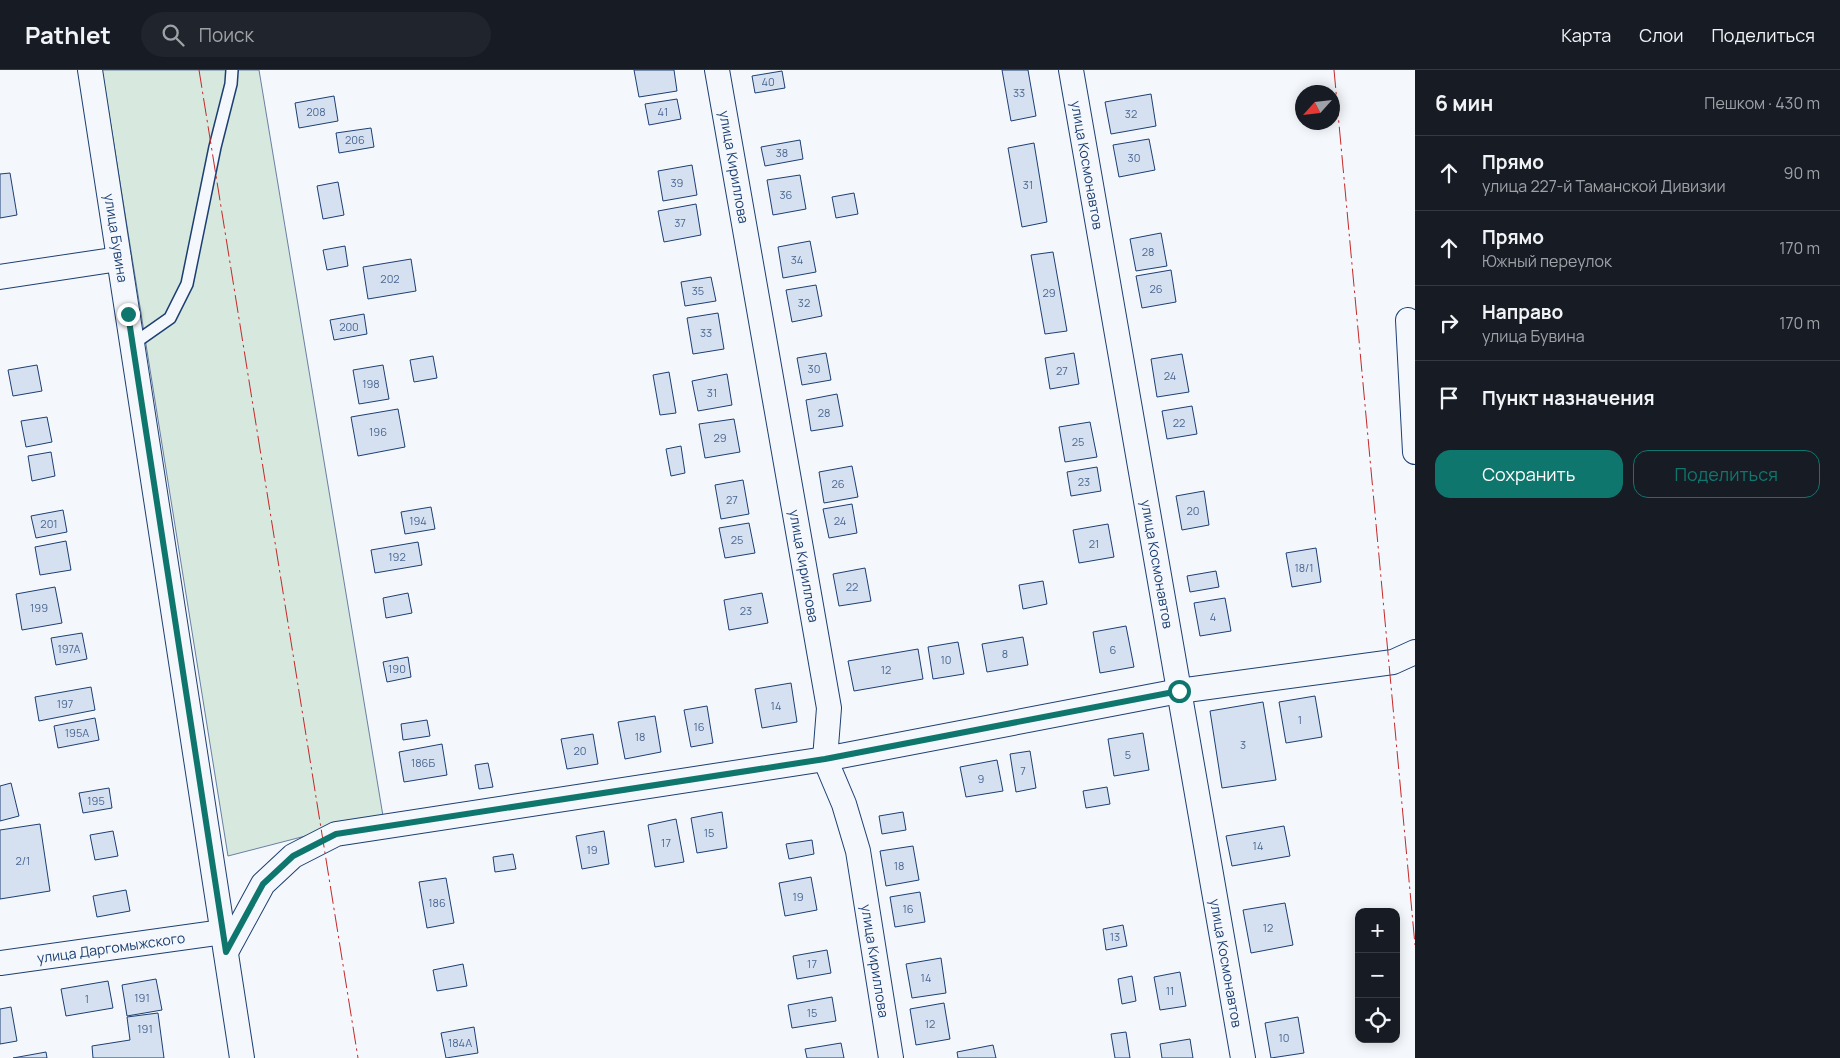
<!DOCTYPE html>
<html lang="ru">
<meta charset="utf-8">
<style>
:root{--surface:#171b24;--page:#20242c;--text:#f1f3f6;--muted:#9ea1a6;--line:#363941;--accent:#0f766e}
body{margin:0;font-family:Manrope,sans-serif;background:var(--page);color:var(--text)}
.controls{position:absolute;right:15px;bottom:15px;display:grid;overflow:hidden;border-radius:10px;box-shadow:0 2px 12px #0003}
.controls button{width:45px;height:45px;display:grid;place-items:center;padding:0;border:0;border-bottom:1px solid var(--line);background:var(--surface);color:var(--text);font:25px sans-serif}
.compass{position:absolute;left:1295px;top:15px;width:45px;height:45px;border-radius:50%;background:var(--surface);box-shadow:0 2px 12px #0003;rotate:243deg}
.stop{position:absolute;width:15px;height:15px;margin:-11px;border:4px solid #0f766e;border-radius:50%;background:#fff}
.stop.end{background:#0f766e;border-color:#fff;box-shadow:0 1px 5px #0008}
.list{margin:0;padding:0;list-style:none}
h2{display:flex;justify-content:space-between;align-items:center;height:65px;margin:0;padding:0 20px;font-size:21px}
h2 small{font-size:16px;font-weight:400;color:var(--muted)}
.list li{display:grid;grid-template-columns:32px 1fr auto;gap:15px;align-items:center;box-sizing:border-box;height:75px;padding:0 20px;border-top:1px solid var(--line)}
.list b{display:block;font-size:19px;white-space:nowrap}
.list p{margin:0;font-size:16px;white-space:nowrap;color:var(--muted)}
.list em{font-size:16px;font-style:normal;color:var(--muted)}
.actions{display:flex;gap:10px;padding:15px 20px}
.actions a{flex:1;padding:11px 0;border:1px solid var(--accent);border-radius:15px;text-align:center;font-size:18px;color:var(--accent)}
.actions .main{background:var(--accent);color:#fff}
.icon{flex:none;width:28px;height:28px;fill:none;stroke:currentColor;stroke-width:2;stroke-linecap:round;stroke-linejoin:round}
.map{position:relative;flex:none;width:1415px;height:988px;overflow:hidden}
header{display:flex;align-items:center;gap:30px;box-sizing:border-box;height:70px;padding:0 25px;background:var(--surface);border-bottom:1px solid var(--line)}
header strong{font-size:24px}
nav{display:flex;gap:28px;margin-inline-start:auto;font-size:18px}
.search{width:350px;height:45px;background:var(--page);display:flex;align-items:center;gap:12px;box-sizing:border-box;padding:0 18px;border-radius:28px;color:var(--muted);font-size:19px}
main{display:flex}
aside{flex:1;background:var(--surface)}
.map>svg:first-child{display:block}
.green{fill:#d7e8df;stroke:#687fa3}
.building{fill:#d5e0f0;stroke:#1d3f73}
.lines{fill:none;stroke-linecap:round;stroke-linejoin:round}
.service-casing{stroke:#1d3f73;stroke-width:14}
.minor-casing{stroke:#1d3f73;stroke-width:26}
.service{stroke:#f4f7fb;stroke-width:11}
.minor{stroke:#f4f7fb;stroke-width:24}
.power{stroke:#c62828;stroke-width:1;stroke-dasharray:18 4 2.5 4;stroke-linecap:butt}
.route{stroke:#0f766e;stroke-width:6}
.labels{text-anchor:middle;stroke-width:4;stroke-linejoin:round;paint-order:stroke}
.number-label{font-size:11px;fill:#4b6792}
.street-label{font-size:14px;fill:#1d3f73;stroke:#f4f7fb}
</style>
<header>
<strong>Pathlet</strong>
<div class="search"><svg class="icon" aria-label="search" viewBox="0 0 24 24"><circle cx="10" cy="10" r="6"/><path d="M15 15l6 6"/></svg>Поиск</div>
<nav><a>Карта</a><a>Слои</a><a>Поделиться</a></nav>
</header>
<main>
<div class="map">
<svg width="1415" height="988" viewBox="0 0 1415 988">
<rect width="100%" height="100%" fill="#f4f7fb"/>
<path class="green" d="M102,0H259L383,746L228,786Z"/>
<g class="building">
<path d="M634,0H674L677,21L639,27Z"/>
<path d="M1002,0H1028L1036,46L1011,51Z"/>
<path d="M782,1L785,18L755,23L752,6Z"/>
<path d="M1151,24L1156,56L1111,64L1105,32Z"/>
<path d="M334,26L338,51L299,58L295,33Z"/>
<path d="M677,29L681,49L649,55L645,34Z"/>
<path d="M371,58L374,77L339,83L336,63Z"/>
<path d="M1149,69L1155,100L1119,107L1113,75Z"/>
<path d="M800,70L803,89L765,96L761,77Z"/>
<path d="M1034,73L1047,152L1022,157L1008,78Z"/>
<path d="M692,95L697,125L663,131L658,101Z"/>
<path d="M10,103L17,145L0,148V104Z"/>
<path d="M800,105L806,139L773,145L767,110Z"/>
<path d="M338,112L344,145L323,149L317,116Z"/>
<path d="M854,123L858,144L836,148L832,127Z"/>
<path d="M696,134L701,165L664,172L658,141Z"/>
<path d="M1161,163L1167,196L1136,201L1130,169Z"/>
<path d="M810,171L816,202L783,208L778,177Z"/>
<path d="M345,176L348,196L327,200L323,180Z"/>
<path d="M1053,182L1067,261L1045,264L1031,185Z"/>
<path d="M411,189L416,221L368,229L363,197Z"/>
<path d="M1171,200L1176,232L1142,238L1136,206Z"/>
<path d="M711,207L716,231L685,236L681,212Z"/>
<path d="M816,215L822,246L792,252L786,220Z"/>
<path d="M718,243L724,279L693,284L687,248Z"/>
<path d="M364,244L367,264L334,270L330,250Z"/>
<path d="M826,283L831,310L802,315L797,288Z"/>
<path d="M1074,283L1079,314L1050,319L1045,288Z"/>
<path d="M1182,284L1189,322L1157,327L1151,289Z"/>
<path d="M433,286L437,308L414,312L410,290Z"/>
<path d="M37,295L42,321L13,326L8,300Z"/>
<path d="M383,295L389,329L359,334L353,300Z"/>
<path d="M669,302L676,343L660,345L653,305Z"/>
<path d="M727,304L732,335L698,341L692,311Z"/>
<path d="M837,324L843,356L811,361L806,330Z"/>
<path d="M1192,336L1197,364L1167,369L1162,341Z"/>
<path d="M398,339L405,377L358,386L351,347Z"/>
<path d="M47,347L52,372L26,377L21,351Z"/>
<path d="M734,349L740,382L705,388L699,354Z"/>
<path d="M1090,352L1097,387L1065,392L1059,357Z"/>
<path d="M681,376L685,403L671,406L666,379Z"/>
<path d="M51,382L55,406L32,411L28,386Z"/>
<path d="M852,396L858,427L824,433L819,402Z"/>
<path d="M1097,397L1101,421L1071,426L1067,402Z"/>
<path d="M743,410L749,444L721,449L715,415Z"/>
<path d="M1204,421L1209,455L1182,460L1176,426Z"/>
<path d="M852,434L857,463L829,468L823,439Z"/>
<path d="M431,437L435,459L405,464L401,442Z"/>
<path d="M63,440L67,462L36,468L31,446Z"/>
<path d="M749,453L755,483L725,488L719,458Z"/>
<path d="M1108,454L1114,487L1079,493L1073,460Z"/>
<path d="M66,471L71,500L40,505L35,477Z"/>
<path d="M418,472L422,495L375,503L371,480Z"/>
<path d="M1316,478L1321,512L1292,517L1286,483Z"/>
<path d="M865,498L871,531L839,536L833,504Z"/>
<path d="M1216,501L1219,517L1190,522L1187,506Z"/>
<path d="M1043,511L1047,534L1023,539L1019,515Z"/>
<path d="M55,517L62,553L22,560L16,524Z"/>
<path d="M408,523L412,543L386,548L383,528Z"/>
<path d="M762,523L768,553L729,560L724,530Z"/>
<path d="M1225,528L1231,561L1200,566L1194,533Z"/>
<path d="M1126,556L1134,597L1100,603L1093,562Z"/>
<path d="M82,563L87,589L56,595L51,568Z"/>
<path d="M1023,567L1028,595L987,602L982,574Z"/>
<path d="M958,572L964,604L933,609L928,577Z"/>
<path d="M918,579L923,609L854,621L848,591Z"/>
<path d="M408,587L411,607L387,612L383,592Z"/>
<path d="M791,613L797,652L762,658L755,619Z"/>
<path d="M91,617L95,640L39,651L35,627Z"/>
<path d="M1315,626L1322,667L1286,673L1279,632Z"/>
<path d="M1263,632L1276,710L1222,718L1210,641Z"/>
<path d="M707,636L713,673L691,677L684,640Z"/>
<path d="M655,646L661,682L625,689L618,652Z"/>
<path d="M95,648L99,670L58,678L54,656Z"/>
<path d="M427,650L430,666L403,670L401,654Z"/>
<path d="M1143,663L1149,700L1114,706L1108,669Z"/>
<path d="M593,664L598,694L567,699L561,669Z"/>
<path d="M442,674L447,705L404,712L399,682Z"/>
<path d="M1030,681L1036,718L1016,722L1010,684Z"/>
<path d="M997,690L1003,721L966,727L960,697Z"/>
<path d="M488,693L493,717L479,719L475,695Z"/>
<path d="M11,713L19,746L0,751V716Z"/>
<path d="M1107,717L1110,734L1086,738L1083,721Z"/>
<path d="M109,718L112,738L83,743L79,723Z"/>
<path d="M722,742L727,778L697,783L691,748Z"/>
<path d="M903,742L906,760L882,764L879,746Z"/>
<path d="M676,749L684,792L655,797L648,755Z"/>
<path d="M40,754L50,821L0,829V760Z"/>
<path d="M1284,756L1290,786L1232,796L1226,766Z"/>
<path d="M113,761L118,786L95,790L90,765Z"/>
<path d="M604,761L609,794L582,799L576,766Z"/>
<path d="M812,770L814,784L789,789L786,774Z"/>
<path d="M913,776L919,810L886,816L880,781Z"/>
<path d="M513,784L516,799L495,802L493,787Z"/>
<path d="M811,807L817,840L785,846L779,813Z"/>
<path d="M446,808L454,853L427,858L419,812Z"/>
<path d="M126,820L130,841L97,847L93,826Z"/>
<path d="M920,822L925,852L895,857L890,827Z"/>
<path d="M1285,833L1293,875L1251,883L1243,840Z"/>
<path d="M1123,855L1127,876L1106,880L1103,859Z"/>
<path d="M827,880L831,903L797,909L793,886Z"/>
<path d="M941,888L946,923L912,928L906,894Z"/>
<path d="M463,894L467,916L437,921L433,900Z"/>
<path d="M1180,902L1186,936L1160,940L1154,907Z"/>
<path d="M1132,906L1136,931L1122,934L1118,909Z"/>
<path d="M156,909L162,940L127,946L122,915Z"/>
<path d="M108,911L113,938L66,946L61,919Z"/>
<path d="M832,927L836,951L792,958L788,935Z"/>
<path d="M944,933L950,969L916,975L910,939Z"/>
<path d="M11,937L17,971L0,974V939Z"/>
<path d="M158,943L164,988H93L92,976L130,970L127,947Z"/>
<path d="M1298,947L1304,983L1271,988L1265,953Z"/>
<path d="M474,957L478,983L446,988L441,963Z"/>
<path d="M1126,962L1130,988H1115L1111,964Z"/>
<path d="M1190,969L1193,988H1162L1160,974Z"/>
<path d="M841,973L844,988H807L805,979Z"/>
<path d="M993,975L996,988H958L957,982Z"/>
<path d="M46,982L47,988H13Z"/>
</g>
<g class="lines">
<g class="service-casing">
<path id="service" d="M133,274L170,248L187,214L215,77L231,14L232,0"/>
</g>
<g class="minor-casing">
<g id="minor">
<path d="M90,0L242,988"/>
<path d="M717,0L829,638L825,689L844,734L858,781L891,988"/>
<path d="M1071,0L1243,988"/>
<path d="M0,207L119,189"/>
<path d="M1408,250L1415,382"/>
<path d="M226,882L263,814L293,786L336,764L825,689L1179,621L1393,592L1415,582"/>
<path d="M0,893L223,862"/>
</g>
</g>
<use href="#service" class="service"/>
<use href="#minor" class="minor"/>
<g class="power">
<path d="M199,0L358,988"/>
<path d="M1334,0L1415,875"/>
</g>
</g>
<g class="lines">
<path class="route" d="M128,244L226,882L263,814L293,786L336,764L825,689L1179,621"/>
</g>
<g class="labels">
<g class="number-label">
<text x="768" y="16">40</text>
<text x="1019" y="27">33</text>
<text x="316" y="46">208</text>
<text x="663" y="46">41</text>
<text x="1131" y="48">32</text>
<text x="355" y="74">206</text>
<text x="782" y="87">38</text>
<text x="1134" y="92">30</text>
<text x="677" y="117">39</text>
<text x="1028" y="119">31</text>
<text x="786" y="129">36</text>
<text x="680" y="157">37</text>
<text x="1148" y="186">28</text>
<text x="797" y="194">34</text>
<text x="390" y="213">202</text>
<text x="1156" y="223">26</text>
<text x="698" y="225">35</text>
<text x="1049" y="227">29</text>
<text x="804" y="237">32</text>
<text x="349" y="261">200</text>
<text x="706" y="267">33</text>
<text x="814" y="303">30</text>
<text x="1062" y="305">27</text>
<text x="1170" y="310">24</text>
<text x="371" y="318">198</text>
<text x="712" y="327">31</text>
<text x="824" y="347">28</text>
<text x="1179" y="357">22</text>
<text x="378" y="366">196</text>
<text x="720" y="372">29</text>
<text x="1078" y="376">25</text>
<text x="1084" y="416">23</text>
<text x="838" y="418">26</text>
<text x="732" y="434">27</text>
<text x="1193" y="445">20</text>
<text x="418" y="455">194</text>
<text x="840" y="455">24</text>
<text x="49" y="458">201</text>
<text x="737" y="474">25</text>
<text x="1094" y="478">21</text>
<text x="397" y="491">192</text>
<text x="1304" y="502">18/1</text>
<text x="852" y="521">22</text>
<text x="39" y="542">199</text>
<text x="746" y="545">23</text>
<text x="1213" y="551">4</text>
<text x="69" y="583">197А</text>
<text x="1113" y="584">6</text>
<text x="1005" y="588">8</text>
<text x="946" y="594">10</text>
<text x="397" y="603">190</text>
<text x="886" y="604">12</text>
<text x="65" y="638">197</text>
<text x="776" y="640">14</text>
<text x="1300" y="654">1</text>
<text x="699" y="661">16</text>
<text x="77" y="667">195А</text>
<text x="640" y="671">18</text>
<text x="1243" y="679">3</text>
<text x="580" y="685">20</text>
<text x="1128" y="689">5</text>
<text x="423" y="697">186Б</text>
<text x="1023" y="705">7</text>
<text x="981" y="713">9</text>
<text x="96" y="735">195</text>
<text x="709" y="767">15</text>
<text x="666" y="777">17</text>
<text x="1258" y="780">14</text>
<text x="592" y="784">19</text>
<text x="23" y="795">2/1</text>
<text x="899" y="800">18</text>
<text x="798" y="831">19</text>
<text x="437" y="837">186</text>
<text x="908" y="843">16</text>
<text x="1268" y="862">12</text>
<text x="1115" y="871">13</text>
<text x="812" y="898">17</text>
<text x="926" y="912">14</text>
<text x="1170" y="925">11</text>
<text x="142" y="932">191</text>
<text x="87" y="933">1</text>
<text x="812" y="947">15</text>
<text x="930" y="958">12</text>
<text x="145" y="963">191</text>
<text x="1284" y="972">10</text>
<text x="460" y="977">184А</text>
</g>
<g class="street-label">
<text transform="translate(1087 95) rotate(80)" y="5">улица Космонавтов</text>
<text transform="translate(734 97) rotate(80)" y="5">улица Кириллова</text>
<text transform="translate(116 168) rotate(81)" y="5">улица Бувина</text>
<text transform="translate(1157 494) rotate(80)" y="5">улица Космонавтов</text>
<text transform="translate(804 496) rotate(80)" y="5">улица Кириллова</text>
<text transform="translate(111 878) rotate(-8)" y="5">улица Даргомыжского</text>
<text transform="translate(875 891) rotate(81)" y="5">улица Кириллова</text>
<text transform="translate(1226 893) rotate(80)" y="5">улица Космонавтов</text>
</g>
</g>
</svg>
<div class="controls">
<button>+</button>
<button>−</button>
<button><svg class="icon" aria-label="locate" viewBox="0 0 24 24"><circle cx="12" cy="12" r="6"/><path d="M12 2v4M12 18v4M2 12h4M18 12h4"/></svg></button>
</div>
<svg class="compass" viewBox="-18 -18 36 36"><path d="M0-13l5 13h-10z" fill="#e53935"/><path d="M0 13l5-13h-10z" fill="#9ea1a6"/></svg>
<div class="stop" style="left:1179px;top:621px"></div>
<div class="stop end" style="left:128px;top:244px"></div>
</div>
<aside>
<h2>6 мин<small>Пешком · 430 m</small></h2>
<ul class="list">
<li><svg class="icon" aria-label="ahead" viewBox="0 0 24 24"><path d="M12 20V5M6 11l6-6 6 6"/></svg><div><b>Прямо</b><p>улица 227-й Таманской Дивизии</p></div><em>90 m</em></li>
<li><svg class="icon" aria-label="ahead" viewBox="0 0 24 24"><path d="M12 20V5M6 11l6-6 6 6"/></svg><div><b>Прямо</b><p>Южный переулок</p></div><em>170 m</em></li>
<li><svg class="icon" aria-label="right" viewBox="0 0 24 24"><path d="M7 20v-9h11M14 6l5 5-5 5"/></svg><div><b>Направо</b><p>улица Бувина</p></div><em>170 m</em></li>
<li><svg class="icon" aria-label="arrive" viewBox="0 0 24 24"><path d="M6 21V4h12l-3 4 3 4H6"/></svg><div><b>Пункт назначения</b></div></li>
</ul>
<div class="actions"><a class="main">Сохранить</a><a>Поделиться</a></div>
</aside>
</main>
